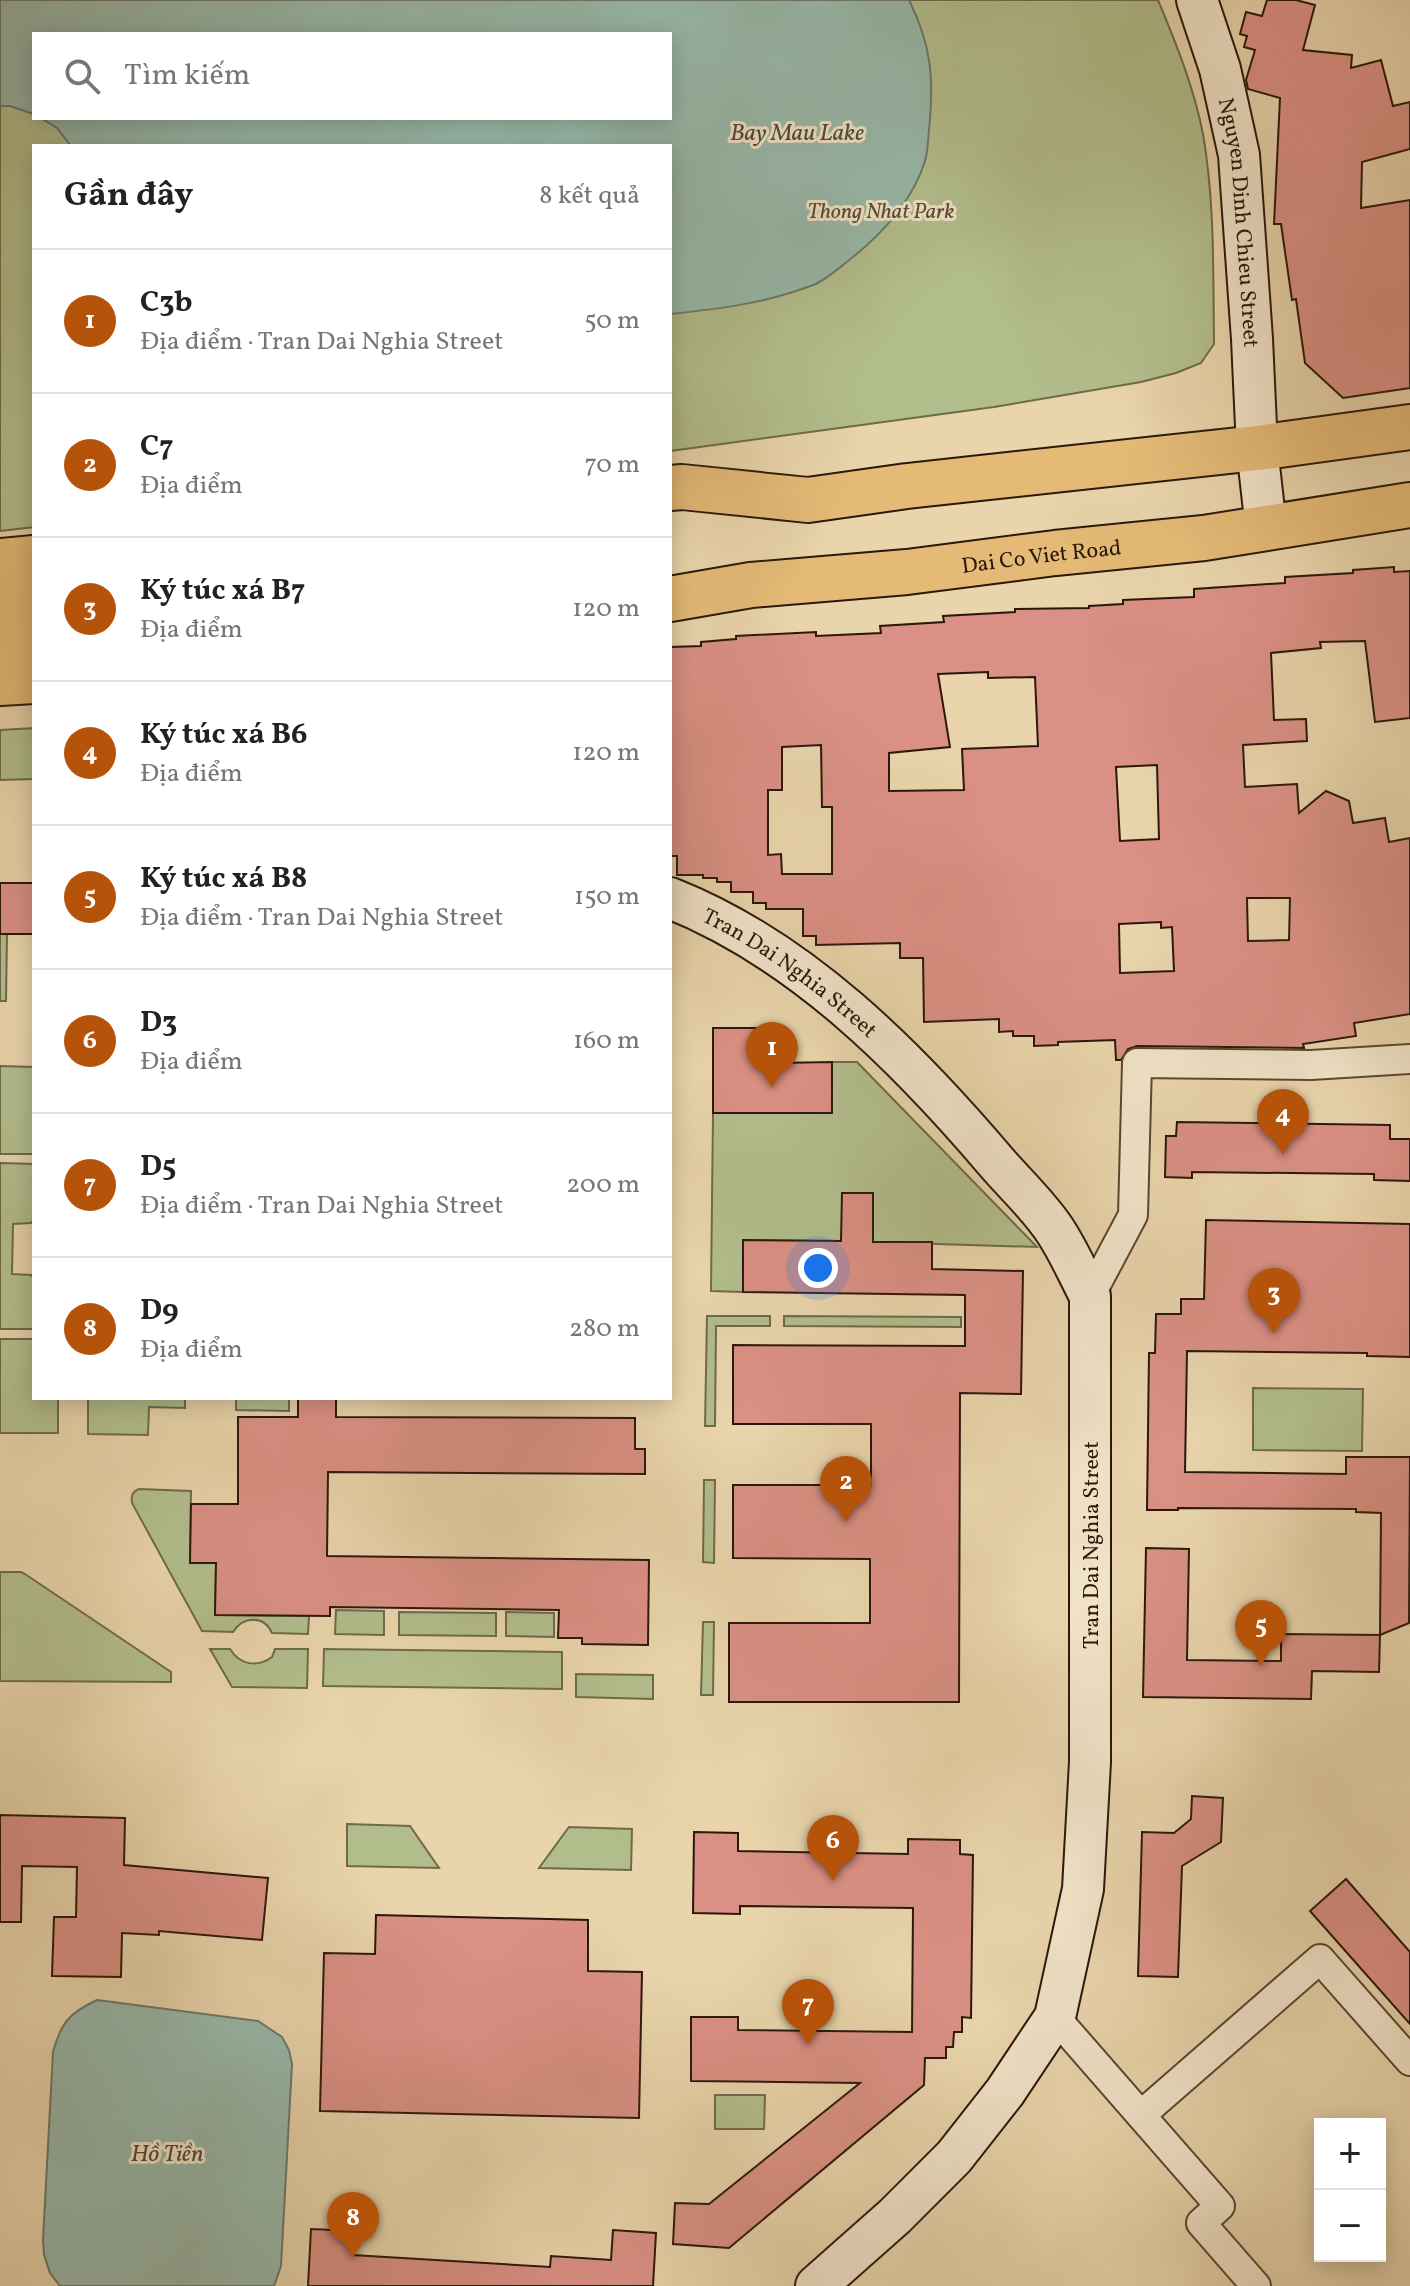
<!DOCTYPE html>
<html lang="vi">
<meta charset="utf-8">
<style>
:root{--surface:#fff;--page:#f2f2f2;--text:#222;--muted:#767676;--line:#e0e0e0;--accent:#b45309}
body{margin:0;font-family:Vollkorn,serif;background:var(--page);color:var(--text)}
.controls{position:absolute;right:24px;bottom:24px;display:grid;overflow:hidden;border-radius:0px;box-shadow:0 4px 20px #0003}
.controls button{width:72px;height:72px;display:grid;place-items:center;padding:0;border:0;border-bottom:2px solid var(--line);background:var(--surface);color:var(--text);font:40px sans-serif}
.you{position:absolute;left:818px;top:1268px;width:28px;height:28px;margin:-20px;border:6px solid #fff;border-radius:50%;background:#1a73e8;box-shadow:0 0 0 12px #1a73e833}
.badge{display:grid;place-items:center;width:52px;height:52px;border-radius:50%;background:var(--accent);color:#fff;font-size:26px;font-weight:700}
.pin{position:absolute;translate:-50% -66px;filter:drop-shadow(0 2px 4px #0008)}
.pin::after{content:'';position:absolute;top:42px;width:28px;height:24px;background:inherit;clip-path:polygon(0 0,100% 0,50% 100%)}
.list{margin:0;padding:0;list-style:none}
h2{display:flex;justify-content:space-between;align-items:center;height:104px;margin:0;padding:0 32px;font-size:34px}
h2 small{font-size:26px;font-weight:400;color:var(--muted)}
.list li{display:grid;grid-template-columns:52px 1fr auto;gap:24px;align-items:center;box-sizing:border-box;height:144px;padding:0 32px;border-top:2px solid var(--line)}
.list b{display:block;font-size:30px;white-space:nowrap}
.list p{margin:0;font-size:26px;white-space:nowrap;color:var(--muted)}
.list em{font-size:26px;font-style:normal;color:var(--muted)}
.icon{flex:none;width:44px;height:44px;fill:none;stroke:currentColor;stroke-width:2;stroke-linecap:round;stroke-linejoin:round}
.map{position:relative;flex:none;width:1410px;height:2286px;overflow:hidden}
.search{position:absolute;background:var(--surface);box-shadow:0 4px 20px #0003;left:32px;top:32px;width:640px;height:88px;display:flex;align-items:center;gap:20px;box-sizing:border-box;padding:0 28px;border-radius:0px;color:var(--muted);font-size:30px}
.panel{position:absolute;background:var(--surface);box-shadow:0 4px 20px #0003;left:32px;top:144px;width:640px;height:1256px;border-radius:0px}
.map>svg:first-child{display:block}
.green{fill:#b2bd8c;stroke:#6e6a4c;stroke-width:2;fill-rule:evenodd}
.water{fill:#97b8a9;stroke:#6c786a;stroke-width:2}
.building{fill:#da9084;stroke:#2b180b;stroke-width:2;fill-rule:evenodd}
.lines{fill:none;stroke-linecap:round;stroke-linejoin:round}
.street-casing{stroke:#5a4733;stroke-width:32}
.secondary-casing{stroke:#2b180b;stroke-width:44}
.primary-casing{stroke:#2b180b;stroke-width:48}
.street{stroke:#f1e3c8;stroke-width:28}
.secondary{stroke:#f1e3c8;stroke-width:40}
.primary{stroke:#e4ba76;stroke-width:44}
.labels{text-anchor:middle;stroke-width:6;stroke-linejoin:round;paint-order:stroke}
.park-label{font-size:22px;font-style:italic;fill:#544a32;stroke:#f1e3c8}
.street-label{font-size:22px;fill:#2b180b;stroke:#f1e3c8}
.water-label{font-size:24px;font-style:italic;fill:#4b483a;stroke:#f1e3c8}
</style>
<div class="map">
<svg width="1410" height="2286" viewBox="0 0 1410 2286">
<rect width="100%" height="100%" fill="#e9d4ab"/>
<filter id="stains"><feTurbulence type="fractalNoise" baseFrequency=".0025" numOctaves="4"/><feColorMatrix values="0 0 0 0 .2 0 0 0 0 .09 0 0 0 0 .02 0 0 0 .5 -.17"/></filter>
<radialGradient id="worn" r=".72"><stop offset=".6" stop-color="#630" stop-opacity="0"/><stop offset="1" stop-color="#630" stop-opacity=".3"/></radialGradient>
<g class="green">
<path d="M0,0H1158C1176,43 1194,88 1203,134C1215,203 1213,274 1214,344L1201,363L1176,373L1141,382L994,407L670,451V146H34V527L0,531ZM34,34H670V118H34Z"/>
<path d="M34,728V779L0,780V730Z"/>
<path d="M0,934H7L6,1001H0Z"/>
<path d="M832,1062H857L1037,1247L873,1242V1193H843L842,1241L744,1240L743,1292L711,1291L713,1113H831Z"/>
<path d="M0,1066L34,1067V1154H0Z"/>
<path d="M0,1163L34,1164V1220L31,1223L13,1224L12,1274L31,1275L34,1278V1329H0Z"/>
<path d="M707,1316H770V1326H716L715,1426H705Z"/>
<path d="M784,1316L961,1317V1327L784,1326Z"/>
<path d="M0,1339H34V1398H58V1433H0Z"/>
<path d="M1253,1388L1363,1389L1362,1451L1253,1450Z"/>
<path d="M88,1398H185V1408L149,1407L148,1435L88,1434Z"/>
<path d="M236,1398H289V1411L236,1410Z"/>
<path d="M704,1480H715L714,1563L703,1562Z"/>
<path d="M139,1489L191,1491L190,1562L216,1563L215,1615L309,1616L308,1634L272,1633C264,1615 243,1616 233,1632L202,1631L132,1503C131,1496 132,1492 139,1489Z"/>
<path d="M0,1572H21L25,1574L171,1672V1682L0,1681Z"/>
<path d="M336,1610L384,1611V1635L335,1634Z"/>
<path d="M399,1612L496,1613V1636L399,1635Z"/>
<path d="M506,1612L554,1613V1637L506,1636Z"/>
<path d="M703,1622H714L713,1695H701Z"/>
<path d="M210,1649H230C240,1665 257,1668 272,1657L275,1649H308L307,1688L232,1687Z"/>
<path d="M324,1649L562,1652V1689L323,1686Z"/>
<path d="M576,1674L653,1675V1699L576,1697Z"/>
<path d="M347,1824L410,1826L439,1868L347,1866Z"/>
<path d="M569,1827L632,1829L631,1870L539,1868Z"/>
<path d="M715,2095H765L764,2129H715Z"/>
</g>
<g class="water">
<path d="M0,0H909C932,46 934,80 929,130C928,140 928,151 925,161C913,199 884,232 853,257C841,266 827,280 813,285C767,303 719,309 670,314V146H71L57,128L41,118H670V34H34V114L10,106H0Z"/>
<path d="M97,2000L258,2021L282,2037L289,2050L292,2064L281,2266L274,2286H60L50,2273L44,2255L43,2240L53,2052C61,2023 69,2013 97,2000Z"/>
</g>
<g class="building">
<path d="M1267,0H1296L1315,5L1303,50L1352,55L1351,68L1381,60L1393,106L1410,102V149L1362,162L1361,208L1410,200V388L1343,398L1305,363L1296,299L1292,300L1281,224H1274L1280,98L1248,89L1246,80L1255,50L1244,47L1247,36L1240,34L1246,12L1262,16Z"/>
<path d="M1394,567V572L1410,571V718L1375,722L1365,641L1320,642L1321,648L1271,653L1274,720L1306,719L1307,741L1243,745L1245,787L1297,784L1299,813L1326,791L1349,801L1353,823L1385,818L1389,842L1410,838V1014L1354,1023L1356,1036L1303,1044L1304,1048L1137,1046L1128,1049L1121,1060H1116L1115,1040L1058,1042V1045L1034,1046V1036H1013V1031L999,1032V1019L924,1022L923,958H900V943L816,945V936H803V909H766V903H753V892H731V882H717V878H703V875H677V856H670V647L701,646V642L736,639V636L816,632V636L881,633L880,626L944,622L943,616L1015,612V609L1089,608V606L1123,604V600L1194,597V589L1285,583V577L1353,573V570ZM988,672V678L1035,677L1038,746L962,749L964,790L889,791V753L950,747L938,674ZM821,745L822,807H832V874H782L781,854L768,855V790H782V747ZM1157,765L1159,839L1120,841L1116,767ZM1247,898H1290L1289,940L1248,941ZM1161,922V928L1172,927L1174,971L1120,973L1119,924Z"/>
<rect x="0" y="883" width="34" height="51"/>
<path d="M713,1028H778V1063L832,1062V1113H713Z"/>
<path d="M1177,1122L1390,1125V1139H1410V1181L1374,1180V1174L1192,1172V1178L1165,1177L1166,1136H1176Z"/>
<path d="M842,1193H873V1242H932V1269L1023,1271L1021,1394L960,1393L959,1702H729V1623H870V1559L733,1558V1485H871V1424H733V1345L965,1346V1295L743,1292V1240L841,1241Z"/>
<path d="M1206,1220L1410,1224V1357L1367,1356V1353L1187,1351L1185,1472L1346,1474V1457H1410L1409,1623L1380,1635L1381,1513L1356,1512V1509L1178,1508V1510H1147L1149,1353H1155L1156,1314H1181V1299H1204Z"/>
<path d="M298,1398H336V1417L635,1418V1449H645V1474L328,1472L327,1556L649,1560L648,1645L582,1644V1638H558L559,1610L330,1607V1616L215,1615L216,1563H190L191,1504H238V1417H298Z"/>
<path d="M1146,1548L1189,1549L1187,1660L1281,1661V1634L1380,1635L1379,1672L1312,1671L1311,1699L1143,1697Z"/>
<path d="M1192,1796L1223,1798L1221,1842L1182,1866L1178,1977L1138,1976L1142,1832L1174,1833L1191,1819Z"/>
<path d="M0,1815L125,1818L124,1865L268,1878L262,1940L159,1931V1935L122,1933L121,1977L52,1976L54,1917H76L77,1867L22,1866L21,1922H0Z"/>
<path d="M694,1832L738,1833V1851L908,1854V1839L960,1840V1854L973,1855L971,2018L962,2017V2032H954L953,2047H946V2058H925L924,2085L729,2248L673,2244L675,2203L709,2204L860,2083L691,2081V2017H738V2030L912,2032L913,1908L740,1906V1914L693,1913Z"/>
<path d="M1346,1879L1410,1952V2024L1310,1911Z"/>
<path d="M376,1915L588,1920V1971L642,1972L639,2118L320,2111L324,1953L375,1954Z"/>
<path d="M311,2229L355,2231L353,2255L550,2267L551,2256L611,2260L613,2230L656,2233L653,2286H308Z"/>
</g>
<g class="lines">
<g class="street-casing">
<g id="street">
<path d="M1090,1296L1133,1215L1137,1063L1311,1065L1410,1059"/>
<path d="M1055,2017L1220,2206L1201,2223L1256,2286"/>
<path d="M1141,2115L1320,1959L1410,2061"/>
</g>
</g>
<g class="secondary-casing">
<g id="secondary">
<path id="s1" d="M1197,0L1220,69L1239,155L1252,339L1257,448L1266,528"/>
<path id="s2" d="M670,898C801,950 907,1057 997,1163C1016,1185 1040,1207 1056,1232C1069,1252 1079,1275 1090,1296V1762L1083,1889L1055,2017L1005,2092L954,2157L895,2216L816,2286"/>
</g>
</g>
<g class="primary-casing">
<g id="primary">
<path d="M670,488L682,487L808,500L907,486L1257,448L1410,427"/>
<path d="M0,561L34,558"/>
<path d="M0,599L34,596"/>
<path id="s3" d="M670,599L751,585L907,572L1055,553L1204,538L1410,505"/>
<path d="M0,641L34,639"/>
<path d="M0,683L34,681"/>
</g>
</g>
<use href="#street" class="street"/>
<use href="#secondary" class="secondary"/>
<use href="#primary" class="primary"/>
</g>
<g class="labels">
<g class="park-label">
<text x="881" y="218">Thong Nhat Park</text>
</g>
<g class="street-label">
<text dy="8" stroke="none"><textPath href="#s1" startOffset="228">Nguyen Dinh Chieu Street</textPath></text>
<text dy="8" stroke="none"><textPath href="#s3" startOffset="374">Dai Co Viet Road</textPath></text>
<text dy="8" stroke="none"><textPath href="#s2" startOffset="142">Tran Dai Nghia Street</textPath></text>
<text transform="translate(1090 1545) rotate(-90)" y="8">Tran Dai Nghia Street</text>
</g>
<g class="water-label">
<text x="797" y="140">Bay Mau Lake</text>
<text x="167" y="2161">Hồ Tiền</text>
</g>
</g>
<rect width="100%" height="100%" filter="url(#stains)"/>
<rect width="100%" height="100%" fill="url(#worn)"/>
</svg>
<div class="controls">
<button>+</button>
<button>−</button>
</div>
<div class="you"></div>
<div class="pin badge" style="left:772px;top:1088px">1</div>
<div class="pin badge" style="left:846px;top:1522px">2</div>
<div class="pin badge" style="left:1274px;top:1334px">3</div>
<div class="pin badge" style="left:1283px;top:1155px">4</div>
<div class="pin badge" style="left:1261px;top:1666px">5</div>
<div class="pin badge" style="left:833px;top:1881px">6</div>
<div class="pin badge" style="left:808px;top:2045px">7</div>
<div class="pin badge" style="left:353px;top:2258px">8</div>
<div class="search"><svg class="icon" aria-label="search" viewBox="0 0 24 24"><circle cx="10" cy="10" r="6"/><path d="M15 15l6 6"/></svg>Tìm kiếm</div>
<section class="panel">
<h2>Gần đây<small>8 kết quả</small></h2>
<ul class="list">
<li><span class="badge">1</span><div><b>C3b</b><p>Địa điểm · Tran Dai Nghia Street</p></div><em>50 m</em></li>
<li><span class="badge">2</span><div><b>C7</b><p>Địa điểm</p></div><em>70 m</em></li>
<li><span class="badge">3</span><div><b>Ký túc xá B7</b><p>Địa điểm</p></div><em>120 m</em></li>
<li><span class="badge">4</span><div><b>Ký túc xá B6</b><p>Địa điểm</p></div><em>120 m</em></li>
<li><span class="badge">5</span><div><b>Ký túc xá B8</b><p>Địa điểm · Tran Dai Nghia Street</p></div><em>150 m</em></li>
<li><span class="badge">6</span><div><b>D3</b><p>Địa điểm</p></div><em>160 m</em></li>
<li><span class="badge">7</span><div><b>D5</b><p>Địa điểm · Tran Dai Nghia Street</p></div><em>200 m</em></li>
<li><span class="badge">8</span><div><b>D9</b><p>Địa điểm</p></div><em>280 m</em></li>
</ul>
</section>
</div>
